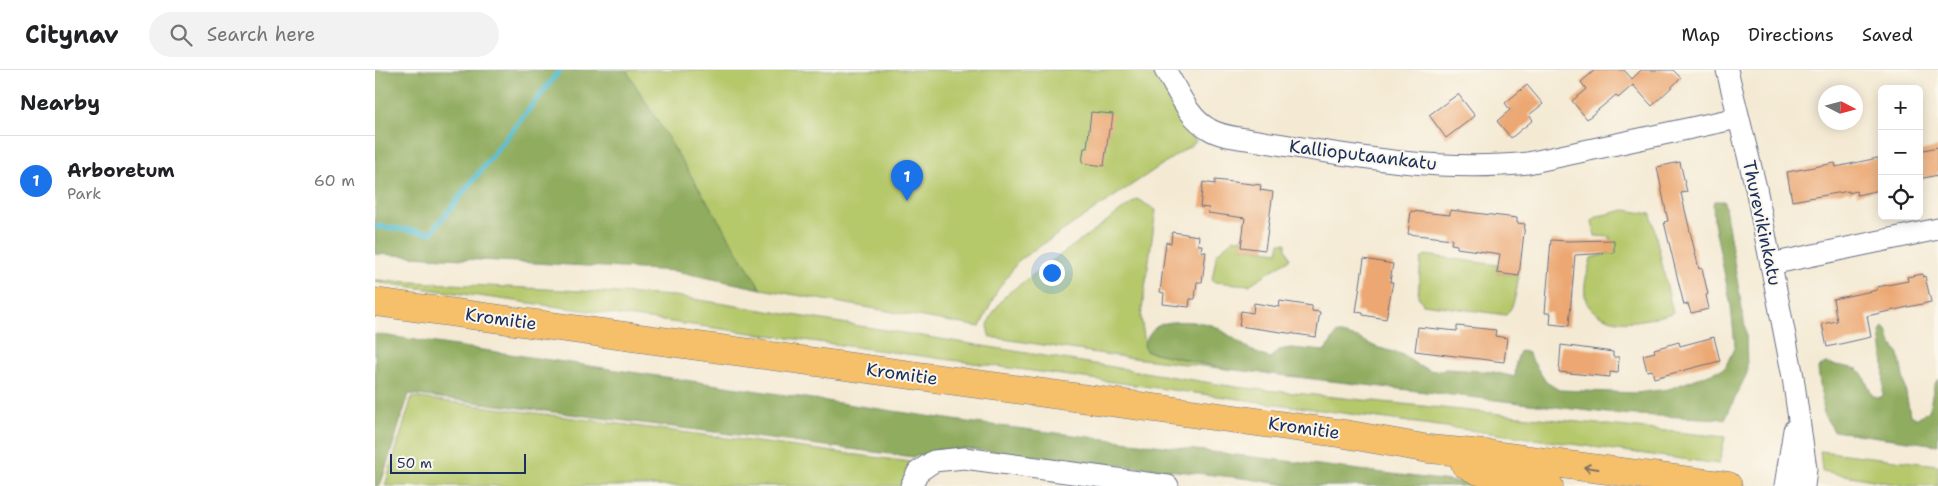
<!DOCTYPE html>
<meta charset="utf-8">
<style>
:root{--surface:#fff;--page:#f2f2f2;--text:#202124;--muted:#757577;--line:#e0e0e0;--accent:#1a73e8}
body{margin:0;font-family:"Shantell Sans",sans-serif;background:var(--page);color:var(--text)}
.controls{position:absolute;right:15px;top:15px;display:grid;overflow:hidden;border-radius:8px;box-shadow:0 2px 12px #0003}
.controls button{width:45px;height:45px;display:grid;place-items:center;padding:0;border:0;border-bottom:1px solid var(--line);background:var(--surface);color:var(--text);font:25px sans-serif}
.compass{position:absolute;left:1443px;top:15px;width:45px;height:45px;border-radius:50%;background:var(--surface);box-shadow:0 2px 12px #0003;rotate:96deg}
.scale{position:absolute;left:15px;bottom:12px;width:136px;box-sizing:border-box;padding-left:5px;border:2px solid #1b2f5e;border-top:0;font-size:14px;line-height:18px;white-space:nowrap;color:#1b2f5e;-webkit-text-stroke:4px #fbf7ec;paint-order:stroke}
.you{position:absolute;left:676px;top:202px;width:18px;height:18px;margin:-12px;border:4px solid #fff;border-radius:50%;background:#1a73e8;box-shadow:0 0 0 8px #1a73e833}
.badge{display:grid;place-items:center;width:32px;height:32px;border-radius:50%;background:var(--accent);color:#fff;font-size:16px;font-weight:700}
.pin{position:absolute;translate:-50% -41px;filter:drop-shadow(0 1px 2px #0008)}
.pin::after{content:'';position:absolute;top:26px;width:18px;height:15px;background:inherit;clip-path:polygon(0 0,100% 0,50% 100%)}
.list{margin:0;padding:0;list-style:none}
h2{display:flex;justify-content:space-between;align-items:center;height:65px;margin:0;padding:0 20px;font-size:21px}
h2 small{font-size:16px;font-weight:400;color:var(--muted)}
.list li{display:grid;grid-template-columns:32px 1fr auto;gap:15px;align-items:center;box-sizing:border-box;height:90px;padding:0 20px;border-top:1px solid var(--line)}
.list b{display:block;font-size:19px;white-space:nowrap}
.list p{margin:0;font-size:16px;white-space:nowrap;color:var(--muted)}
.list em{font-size:16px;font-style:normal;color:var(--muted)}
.icon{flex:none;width:28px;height:28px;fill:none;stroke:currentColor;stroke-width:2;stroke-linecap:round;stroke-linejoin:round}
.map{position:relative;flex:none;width:1563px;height:416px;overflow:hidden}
header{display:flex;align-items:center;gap:30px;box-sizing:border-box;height:70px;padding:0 25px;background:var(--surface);border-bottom:1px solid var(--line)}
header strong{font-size:24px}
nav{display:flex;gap:28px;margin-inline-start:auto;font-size:18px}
.search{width:350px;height:45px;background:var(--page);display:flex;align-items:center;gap:12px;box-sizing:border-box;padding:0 18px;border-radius:28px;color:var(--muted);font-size:19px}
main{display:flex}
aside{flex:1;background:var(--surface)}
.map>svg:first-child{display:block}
.green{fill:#b5c86b;stroke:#687c64}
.forest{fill:#90ac5f;stroke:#566e5e}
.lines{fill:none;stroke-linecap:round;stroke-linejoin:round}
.stream{stroke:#53bcd0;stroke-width:5.5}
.building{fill:#eca772}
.minor-casing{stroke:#677087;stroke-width:23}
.major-casing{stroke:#677087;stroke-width:29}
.minor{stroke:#fff;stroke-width:21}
.major{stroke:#f6c06b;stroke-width:28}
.oneway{stroke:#7e7064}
.labels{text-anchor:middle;stroke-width:4;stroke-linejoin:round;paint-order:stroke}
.street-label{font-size:18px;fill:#1b2f5e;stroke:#fbf7ec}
</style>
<header>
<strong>Citynav</strong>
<div class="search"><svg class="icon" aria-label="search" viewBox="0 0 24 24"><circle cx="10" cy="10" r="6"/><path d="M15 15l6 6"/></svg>Search here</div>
<nav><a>Map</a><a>Directions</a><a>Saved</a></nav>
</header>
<main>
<aside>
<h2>Nearby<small></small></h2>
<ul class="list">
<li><span class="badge">1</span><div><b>Arboretum</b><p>Park</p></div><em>60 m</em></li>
</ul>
</aside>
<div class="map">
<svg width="1563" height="416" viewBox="0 0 1563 416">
<rect width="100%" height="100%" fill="#fbf7ec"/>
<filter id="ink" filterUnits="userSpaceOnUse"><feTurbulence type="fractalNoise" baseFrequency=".02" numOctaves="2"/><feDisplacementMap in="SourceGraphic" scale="10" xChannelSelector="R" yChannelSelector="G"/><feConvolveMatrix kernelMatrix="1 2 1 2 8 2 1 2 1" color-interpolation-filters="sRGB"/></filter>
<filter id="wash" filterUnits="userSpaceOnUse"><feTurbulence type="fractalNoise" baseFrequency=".0096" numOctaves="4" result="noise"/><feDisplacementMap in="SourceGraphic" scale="20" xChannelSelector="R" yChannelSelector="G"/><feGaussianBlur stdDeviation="1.12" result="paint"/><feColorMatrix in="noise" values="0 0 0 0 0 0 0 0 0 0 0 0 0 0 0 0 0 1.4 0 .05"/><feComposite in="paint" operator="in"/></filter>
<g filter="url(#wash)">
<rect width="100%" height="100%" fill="#f4ead4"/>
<g class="green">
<path d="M250,0H780L821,72L644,190L622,221L605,257L386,219Z"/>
<path d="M762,129L781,140L766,247L771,281L852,299L742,286L615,267C607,253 624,234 632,224Z"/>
<path d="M1250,140L1276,144L1298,243C1273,249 1244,259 1220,242C1216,239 1212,235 1211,230C1207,216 1213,202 1216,188L1235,183V167L1220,166L1217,151L1223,146Z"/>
<path d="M867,168L866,177L903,182L905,173H911V178L915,189L874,215L840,212L837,210L842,183L859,169Z"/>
<path d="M1050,185L1123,195L1122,203L1144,206C1141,219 1141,235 1131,245L1048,234L1043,226L1046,189Z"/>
<path d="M0,210L300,226L861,317L1350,367L1344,394L0,212Z"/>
<path d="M37,327L536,392L527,416H10Z"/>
<path d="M1445,381L1563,395V416H1531L1447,401Z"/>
</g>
<g class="forest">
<path d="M0,0H251L386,219L300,201L0,184Z"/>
<path d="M1339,131H1349L1371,263L1372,303L1350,349L1241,344L852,299L771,281L769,274C773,265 777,258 787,254C799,250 830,251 841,257C859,267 875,283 895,288L904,280L916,278L950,281L962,263L983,268L1001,277L1026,284L1044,296L1058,301L1071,299L1118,302L1140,307L1141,292L1145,281L1152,282L1171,312L1184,320L1261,323L1294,319L1350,298L1360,276L1356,236L1339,152L1338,135Z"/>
<path d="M1508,257L1512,259L1515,271L1524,285L1535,345L1542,348L1554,341L1559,316L1563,309V375L1459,361L1449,345L1443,299L1450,293L1483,299L1488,305L1497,325L1503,328L1508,326L1509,295L1505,262Z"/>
<path d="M0,264L592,352L1115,416H918L868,408L593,379L563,380L539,387L34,324L5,416H0Z"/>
</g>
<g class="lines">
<path class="stream" d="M0,156L56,163L185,0"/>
</g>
<g id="blocks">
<g class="building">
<path d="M1220,0H1249L1257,9L1266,0H1298L1306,8L1277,36L1258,15L1243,28L1241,25L1212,49L1197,31L1211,19L1206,12Z"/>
<path d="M1152,15L1168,34L1154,45L1158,50L1136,68L1122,51L1135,40L1130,33Z"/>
<path d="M1083,24L1100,46L1071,68L1054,45Z"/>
<path d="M716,42L738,44L736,59H734L729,96L707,93L709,78H712Z"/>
<path d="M1563,77V105L1544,109V81Z"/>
<path d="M1507,87V116H1504L1505,120L1482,125L1481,121L1474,123V121L1417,131L1412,102L1460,93L1461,97Z"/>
<path d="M1305,92L1312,122L1306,123L1324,199L1327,198L1333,224L1331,225L1334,239L1316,243L1313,234L1309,235L1289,152L1293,151L1282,97Z"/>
<path d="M840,110L886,115L885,120L898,122L890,180L866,177L870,148L833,143L834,138L825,137L828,112L840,114Z"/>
<path d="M1075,140L1142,148V153L1150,154L1144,206L1122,203L1125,184L1082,178V175L1076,174L1077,169L1033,164L1036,141L1075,145Z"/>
<path d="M797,162L824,166L823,175H827L826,181L831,182L827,212H822L820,229H815L814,237L788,234L789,223L785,222L791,172L796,173Z"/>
<path d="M1176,170L1193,171L1239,170V183L1200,185L1194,256L1175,254L1176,243H1170Z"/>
<path d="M989,189L1018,194L1015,212H1018L1011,249L988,245V243L981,242Z"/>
<path d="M1548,204V207L1550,206L1556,232L1492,246L1496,267L1452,277L1447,254L1462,251L1458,229L1502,220V217L1533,211L1532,207Z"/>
<path d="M905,231L937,236V241L945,242L941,267L864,256L866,241L878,243L879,233L904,237Z"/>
<path d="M1082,256L1121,260L1120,266L1132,268L1129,292L1040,281L1043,257L1082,261Z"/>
<path d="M1339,267L1345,291L1279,308L1277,300L1272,301L1268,285L1280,282L1279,279L1304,272L1305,276Z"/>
<path d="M1186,275L1238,282V287H1244L1243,303L1235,302V307L1184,302Z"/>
</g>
</g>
</g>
<g filter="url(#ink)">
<use href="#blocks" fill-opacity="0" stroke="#677087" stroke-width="1"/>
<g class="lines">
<g class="minor-casing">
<g id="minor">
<path d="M790,0C803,20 812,47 834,59C845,66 859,67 871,69C965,84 1058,103 1153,93L1363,48"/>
<path d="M1352,0L1381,118L1418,307L1431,399L1429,416"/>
<path d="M1396,194L1563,159"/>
<path d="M536,416L543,402L559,391L589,388L793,416"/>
<path d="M1410,416L1419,360"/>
</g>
</g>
<g class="major-casing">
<g id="major">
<path d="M0,232L970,364L1054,379L1110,384L1353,416"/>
<path d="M1090,394L1104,401L1174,416"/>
</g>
</g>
<use href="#minor" class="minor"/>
<use href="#major" class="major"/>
</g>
<defs><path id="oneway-shaft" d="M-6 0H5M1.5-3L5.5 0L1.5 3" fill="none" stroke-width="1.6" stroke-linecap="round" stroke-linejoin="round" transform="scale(1.25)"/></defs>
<use class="oneway" href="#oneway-shaft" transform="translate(1216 398) rotate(-172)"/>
</g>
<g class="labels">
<g class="street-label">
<text transform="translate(988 85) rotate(7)" y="6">Kallioputaankatu</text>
<text transform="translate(1387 153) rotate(78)" y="6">Thurevikinkatu</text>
<text transform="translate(126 249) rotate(8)" y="6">Kromitie</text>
<text transform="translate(527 304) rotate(8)" y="6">Kromitie</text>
<text transform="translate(929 358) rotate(8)" y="6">Kromitie</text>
</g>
</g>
</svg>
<div class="controls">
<button>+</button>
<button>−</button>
<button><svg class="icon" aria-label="locate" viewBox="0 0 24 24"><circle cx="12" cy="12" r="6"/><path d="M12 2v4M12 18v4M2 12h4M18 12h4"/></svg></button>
</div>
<svg class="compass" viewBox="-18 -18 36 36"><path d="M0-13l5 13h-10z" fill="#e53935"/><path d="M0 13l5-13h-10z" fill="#757577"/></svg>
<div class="scale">50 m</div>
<div class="you"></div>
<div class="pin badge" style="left:532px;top:131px">1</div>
</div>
</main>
